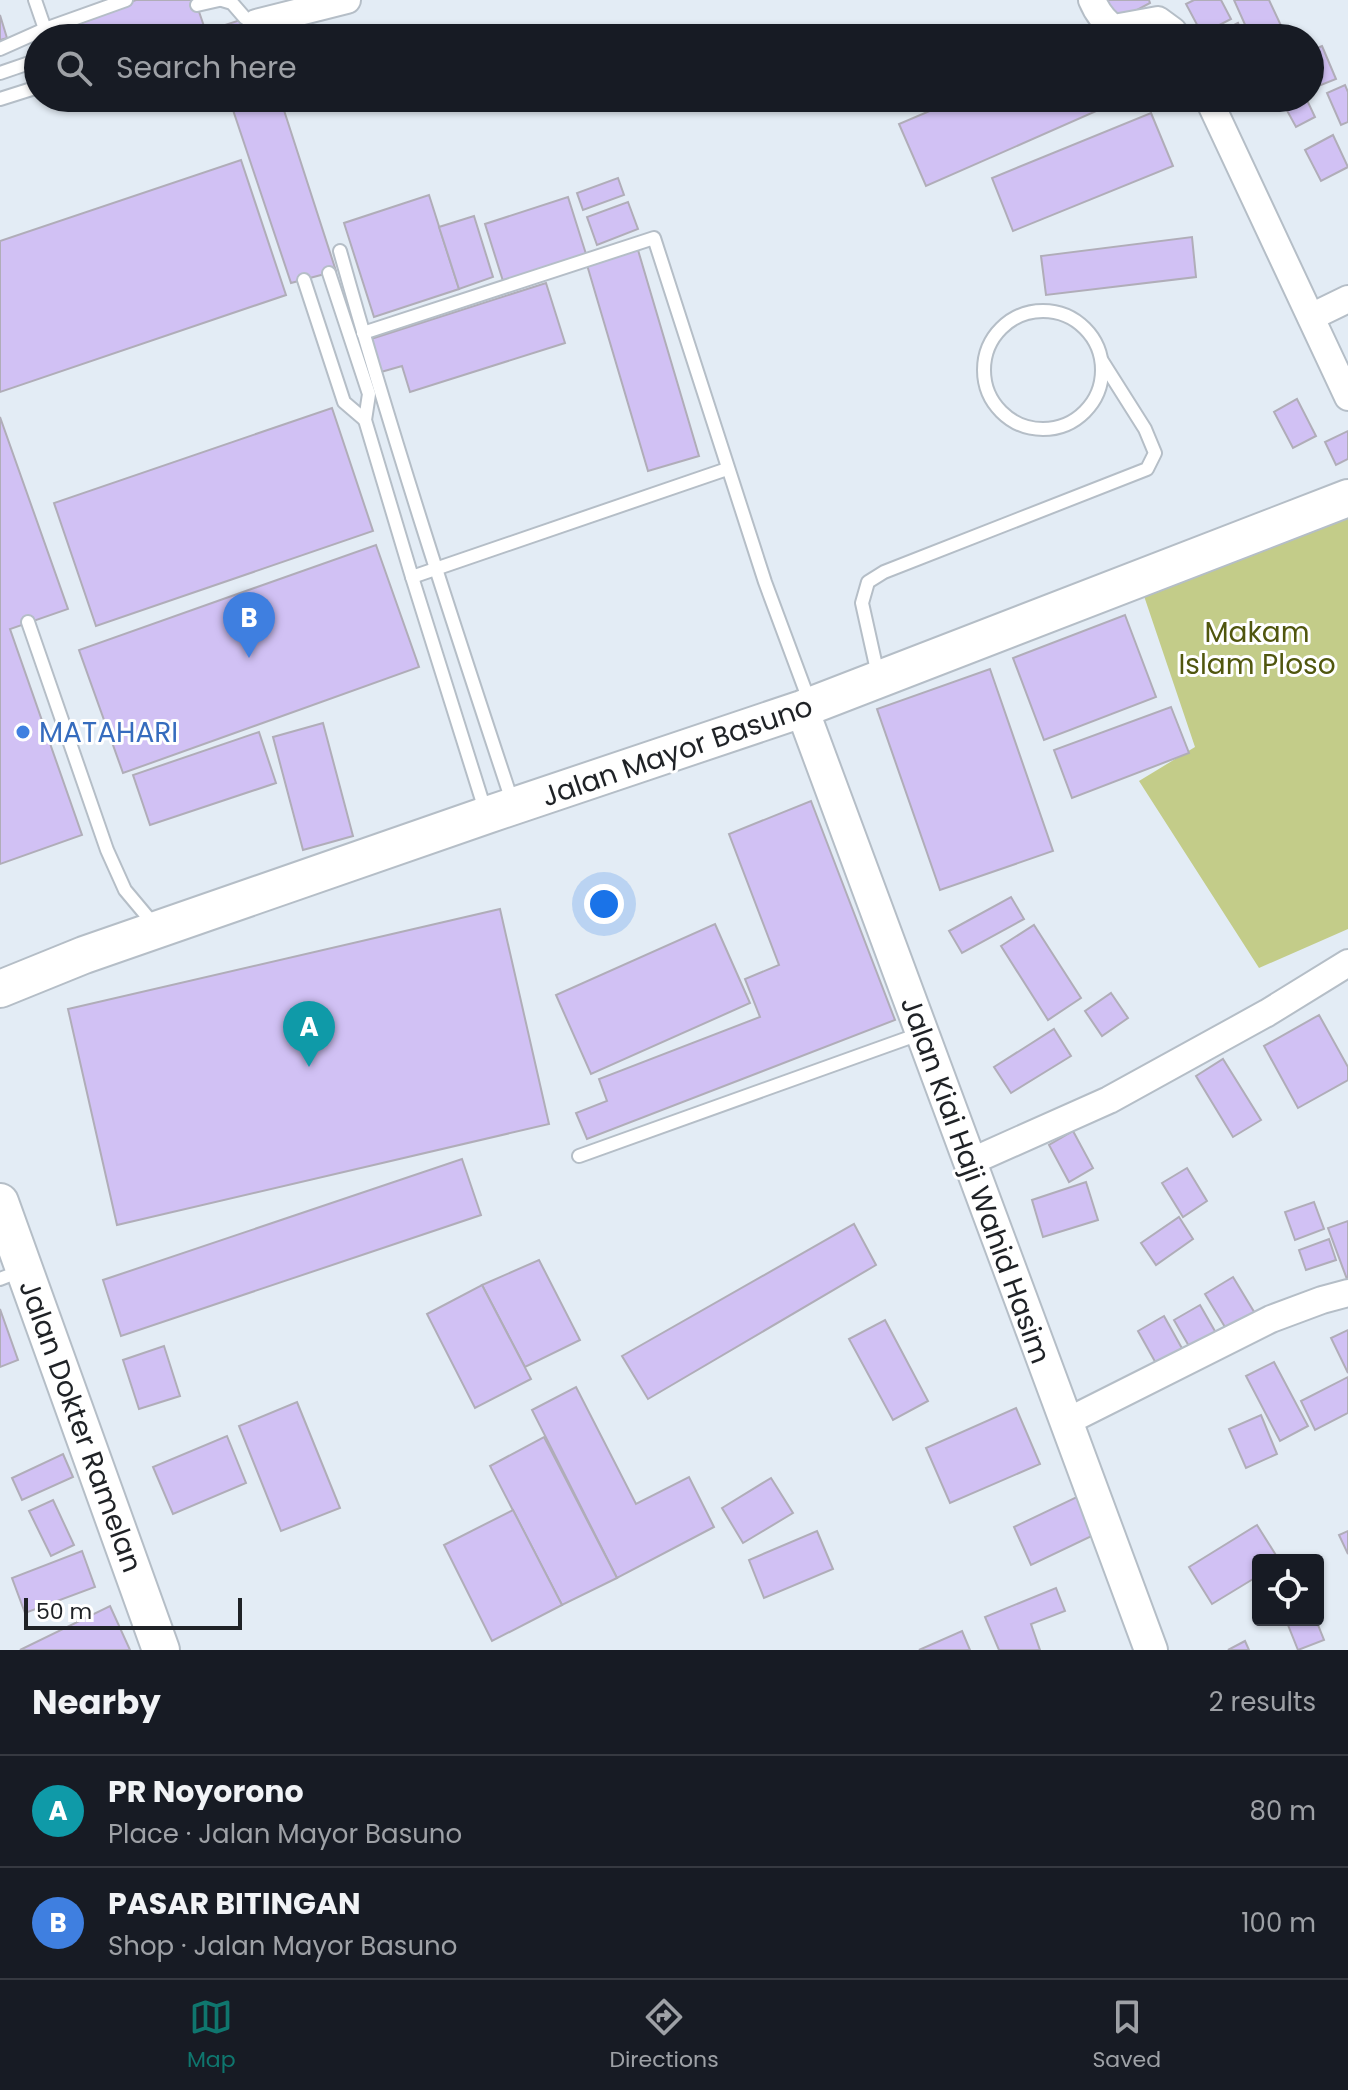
<!DOCTYPE html>
<meta charset="utf-8">
<style>
:root{--surface:#171b24;--page:#20242c;--text:#f1f3f6;--muted:#9ea1a6;--line:#363941;--accent:#0f766e}
body{margin:0;font-family:Poppins,sans-serif;background:var(--page);color:var(--text)}
.controls{position:absolute;right:24px;bottom:24px;display:grid;overflow:hidden;border-radius:8px;box-shadow:0 2px 6px #0004}
.controls button{width:72px;height:72px;display:grid;place-items:center;padding:0;border:0;border-bottom:2px solid var(--line);background:var(--surface);color:var(--text);font:40px sans-serif}
.scale{position:absolute;left:24px;bottom:20px;width:218px;box-sizing:border-box;padding-left:8px;border:4px solid #1f2226;border-top:0;font-size:22px;line-height:28px;white-space:nowrap;color:#1f2226;-webkit-text-stroke:6px #fff;paint-order:stroke}
.you{position:absolute;left:604px;top:904px;width:28px;height:28px;margin:-20px;border:6px solid #fff;border-radius:50%;background:#1a73e8;box-shadow:0 0 0 12px #1a73e833}
.badge{display:grid;place-items:center;width:52px;height:52px;border-radius:50%;background:var(--accent);color:#fff;font-size:26px;font-weight:700}
.pin{position:absolute;translate:-50% -66px;filter:drop-shadow(0 2px 4px #0008)}
.pin::after{content:'';position:absolute;top:42px;width:28px;height:24px;background:inherit;clip-path:polygon(0 0,100% 0,50% 100%)}
.list{margin:0;padding:0;list-style:none}
h2{display:flex;justify-content:space-between;align-items:center;height:104px;margin:0;padding:0 32px;font-size:34px}
h2 small{font-size:26px;font-weight:400;color:var(--muted)}
.list li{display:grid;grid-template-columns:52px 1fr auto;gap:24px;align-items:center;box-sizing:border-box;height:112px;padding:0 32px;border-top:2px solid var(--line)}
.list b{display:block;font-size:30px;white-space:nowrap}
.list p{margin:0;font-size:26px;white-space:nowrap;color:var(--muted)}
.list em{font-size:26px;font-style:normal;color:var(--muted)}
.icon{flex:none;width:44px;height:44px;fill:none;stroke:currentColor;stroke-width:2;stroke-linecap:round;stroke-linejoin:round}
.map{position:relative;flex:none;width:1348px;height:1650px;overflow:hidden}
.search{position:absolute;background:var(--surface);box-shadow:0 2px 6px #0004;left:24px;right:24px;top:24px;height:88px;display:flex;align-items:center;gap:20px;box-sizing:border-box;padding:0 28px;border-radius:44px;color:var(--muted);font-size:30px}
.sheet{height:328px;background:var(--surface)}
nav{display:flex;justify-content:space-around;align-items:center;box-sizing:border-box;height:112px;border-top:2px solid var(--line);background:var(--surface);font-size:22px;color:var(--muted)}
nav a{display:grid;justify-items:center;gap:4px}
nav .on{color:var(--accent)}
.map>svg:first-child{display:block}
.green{fill:#c3cc89}
.building{fill:#d1c1f4;stroke:#b0adb8;stroke-width:2}
.lines{fill:none;stroke-linecap:round;stroke-linejoin:round}
.service-casing{stroke:#b5bec7;stroke-width:16}
.minor-casing{stroke:#b5bec7;stroke-width:30}
.tertiary-casing{stroke:#b5bec7;stroke-width:36}
.secondary-casing{stroke:#b5bec7;stroke-width:40}
.service{stroke:#fff;stroke-width:12}
.minor{stroke:#fff;stroke-width:26}
.tertiary{stroke:#fff;stroke-width:32}
.secondary{stroke:#fff;stroke-width:36}
.shop-dot{fill:#3f7fe0;stroke:#fff;stroke-width:3}
.labels{text-anchor:middle;stroke-width:6;stroke-linejoin:round;paint-order:stroke}
.park-label{font-size:28px;fill:#50560e;stroke:#fff}
.shop-label{font-size:28px;fill:#366cbe;stroke:#fff;text-anchor:start}
.street-label{font-size:28px;fill:#1f2226;stroke:#fff}
</style>
<div class="map">
<svg width="1348" height="1650" viewBox="0 0 1348 1650">
<rect width="100%" height="100%" fill="#e3ecf5"/>
<path class="green" d="M1348,514V929L1259,968L1139,781L1195,747L1144,596Z"/>
<g class="building">
<path d="M136,0H195L208,38H48L46,32Z"/>
<path d="M1100,0H1149L1150,3L1113,23Z"/>
<path d="M1194,0H1221L1231,19L1202,34L1186,4Z"/>
<path d="M1234,0H1269L1284,32L1270,38H1251Z"/>
<path d="M0,15L7,38L0,40Z"/>
<path d="M253,16L261,38H209L206,31Z"/>
<path d="M1238,23L1244,37L1242,38H1209Z"/>
<path d="M1322,46L1336,79L1316,87L1310,72V51Z"/>
<path d="M1345,85L1348,92V122L1341,125L1327,93Z"/>
<path d="M229,98H280L336,271L291,283Z"/>
<path d="M960,98H1118L1119,101L926,186L899,124Z"/>
<path d="M1297,98H1306L1315,117L1296,127L1284,105Z"/>
<path d="M1151,113L1173,166L1013,231L992,178Z"/>
<path d="M1333,135L1348,167L1321,181L1305,150Z"/>
<path d="M241,160L286,295L0,392V241Z"/>
<path d="M618,178L624,195L583,210L577,193Z"/>
<path d="M429,195L459,289L374,317L344,223Z"/>
<path d="M568,197L586,254L503,281L485,224Z"/>
<path d="M628,202L638,229L597,245L587,217Z"/>
<path d="M474,216L493,277L459,289L439,227Z"/>
<path d="M1192,237L1196,277L1046,295L1041,256Z"/>
<path d="M638,250L699,456L648,471L587,265Z"/>
<path d="M546,283L565,343L410,392L402,366L381,372L371,339Z"/>
<path d="M1297,399L1316,436L1293,448L1274,412Z"/>
<path d="M332,408L373,531L96,626L54,503Z"/>
<path d="M0,417L68,609L10,629L82,835L0,864Z"/>
<path d="M1348,431V459L1336,465L1325,442Z"/>
<path d="M376,545L419,667L123,773L79,650Z"/>
<path d="M1125,615L1156,697L1044,740L1013,658Z"/>
<path d="M990,669L1053,851L940,890L877,709Z"/>
<path d="M1171,707L1189,753L1072,798L1054,750Z"/>
<path d="M323,723L353,836L303,850L273,737Z"/>
<path d="M259,732L276,783L150,825L133,775Z"/>
<path d="M811,801L895,1020L587,1139L576,1113L607,1101L599,1079L760,1017L745,979L779,965L729,834Z"/>
<path d="M1011,897L1024,919L962,953L949,931Z"/>
<path d="M500,909L549,1124L117,1225L68,1009Z"/>
<path d="M715,924L750,1003L591,1074L556,995Z"/>
<path d="M1034,925L1081,998L1048,1020L1001,946Z"/>
<path d="M1111,993L1128,1018L1102,1036L1085,1011Z"/>
<path d="M1319,1015L1348,1067V1080L1298,1108L1264,1046Z"/>
<path d="M1054,1029L1071,1056L1011,1093L994,1067Z"/>
<path d="M1223,1059L1261,1120L1233,1137L1196,1076Z"/>
<path d="M1073,1131L1093,1168L1069,1182L1049,1145Z"/>
<path d="M462,1159L481,1215L121,1336L103,1280Z"/>
<path d="M1187,1168L1207,1201L1183,1217L1162,1183Z"/>
<path d="M1086,1182L1098,1220L1043,1237L1032,1200Z"/>
<path d="M1314,1202L1324,1229L1295,1240L1285,1212Z"/>
<path d="M1179,1217L1193,1239L1156,1265L1141,1243Z"/>
<path d="M1348,1221V1282L1328,1228Z"/>
<path d="M854,1224L876,1265L648,1399L622,1356Z"/>
<path d="M1329,1239L1336,1260L1306,1270L1299,1250Z"/>
<path d="M539,1260L580,1340L525,1367L482,1285Z"/>
<path d="M1233,1277L1259,1320L1231,1337L1205,1294Z"/>
<path d="M482,1285L531,1379L475,1408L427,1314Z"/>
<path d="M1200,1305L1216,1333L1190,1348L1174,1320Z"/>
<path d="M0,1309L18,1360L0,1367Z"/>
<path d="M1164,1316L1184,1352L1158,1367L1138,1331Z"/>
<path d="M885,1320L928,1401L893,1420L849,1339Z"/>
<path d="M1348,1330V1373L1331,1338Z"/>
<path d="M164,1346L180,1396L139,1409L123,1360Z"/>
<path d="M1274,1362L1308,1426L1280,1441L1246,1376Z"/>
<path d="M1348,1377V1413L1315,1430L1301,1401Z"/>
<path d="M576,1387L636,1504L689,1477L714,1527L617,1578L532,1410Z"/>
<path d="M297,1402L340,1508L281,1531L239,1426Z"/>
<path d="M1016,1408L1040,1464L950,1503L926,1448Z"/>
<path d="M1261,1415L1277,1454L1246,1468L1229,1429Z"/>
<path d="M227,1436L246,1483L173,1514L153,1467Z"/>
<path d="M544,1437L617,1578L562,1605L490,1466Z"/>
<path d="M63,1454L73,1477L22,1500L12,1478Z"/>
<path d="M771,1478L793,1513L743,1543L722,1508Z"/>
<path d="M1081,1495L1098,1533L1031,1565L1014,1527Z"/>
<path d="M53,1500L74,1545L51,1556L29,1511Z"/>
<path d="M513,1510L562,1605L492,1641L444,1545Z"/>
<path d="M1257,1525L1279,1560H1258V1576L1212,1604L1189,1567Z"/>
<path d="M817,1531L833,1569L764,1598L749,1560Z"/>
<path d="M1348,1531V1554L1339,1535Z"/>
<path d="M82,1551L95,1587L25,1613L12,1578Z"/>
<path d="M1056,1588L1065,1611L1031,1624L1040,1650H999L985,1617Z"/>
<path d="M110,1606L130,1650H20Z"/>
<path d="M1286,1620H1316L1324,1640L1298,1650Z"/>
<path d="M962,1631L970,1650H919Z"/>
<path d="M1245,1641L1249,1650H1228Z"/>
</g>
<g class="lines">
<g class="service-casing">
<g id="service">
<path d="M35,0L45,29"/>
<path d="M222,0L232,3L245,18"/>
<path d="M197,5L219,0"/>
<path d="M0,49L45,29L126,0"/>
<path d="M0,73L38,60"/>
<path d="M0,99L38,87"/>
<path d="M340,251C392,437 452,620 513,804"/>
<path d="M329,273L369,394L365,420L412,577L486,813"/>
<path d="M304,280L344,402L365,420"/>
<circle cx="1043" cy="370" r="59"/>
<path d="M363,333L654,238L765,582L810,703"/>
<path d="M412,577L727,469"/>
<path d="M28,622L107,850L125,890L156,927"/>
<path d="M878,675L862,603L868,582L884,572L1147,469L1155,453L1145,429L1102,361"/>
<path d="M579,1156L922,1033"/>
<path d="M0,1279L23,1270"/>
</g>
</g>
<g class="minor-casing">
<g id="minor">
<path d="M1092,0C1097,12 1103,21 1114,28L1158,20L1173,31L1177,38"/>
<path d="M256,23L347,0"/>
<path d="M1208,98L1348,397"/>
<path d="M1311,317L1348,299"/>
<path d="M970,1162L1109,1100L1267,1013L1348,963"/>
<path d="M1066,1422L1271,1319L1322,1300L1348,1293"/>
</g>
</g>
<g class="tertiary-casing">
<path id="tertiary" d="M802,709L1151,1650"/>
</g>
<g class="secondary-casing">
<g id="secondary">
<path d="M0,989L84,955L487,815L802,709L1348,498"/>
<path d="M0,1202L161,1650"/>
</g>
</g>
<use href="#service" class="service"/>
<use href="#minor" class="minor"/>
<use href="#tertiary" class="tertiary"/>
<use href="#secondary" class="secondary"/>
</g>
<circle class="shop-dot" cx="23" cy="732" r="8"/>
<g class="labels">
<g class="park-label">
<text x="1257" y="642">Makam<tspan x="1257" dy="32">Islam Ploso</tspan></text>
</g>
<g class="shop-label">
<text x="39" y="742">MATAHARI</text>
</g>
<g class="street-label">
<text transform="translate(677 751) rotate(-19)" y="10">Jalan Mayor Basuno</text>
<text transform="translate(976 1180) rotate(70)" y="10">Jalan Kiai Haji Wahid Hasim</text>
<text transform="translate(81 1426) rotate(70)" y="10">Jalan Dokter Ramelan</text>
</g>
</g>
</svg>
<div class="controls">
<button><svg class="icon" aria-label="locate" viewBox="0 0 24 24"><circle cx="12" cy="12" r="6"/><path d="M12 2v4M12 18v4M2 12h4M18 12h4"/></svg></button>
</div>
<div class="scale">50 m</div>
<div class="you"></div>
<div class="pin badge" style="left:309px;top:1067px;background:#0f9aa8">A</div>
<div class="pin badge" style="left:249px;top:658px;background:#3f7fe0">B</div>
<div class="search"><svg class="icon" aria-label="search" viewBox="0 0 24 24"><circle cx="10" cy="10" r="6"/><path d="M15 15l6 6"/></svg>Search here</div>
</div>
<section class="sheet">
<h2>Nearby<small>2 results</small></h2>
<ul class="list">
<li><span class="badge" style="background:#0f9aa8">A</span><div><b>PR Noyorono</b><p>Place · Jalan Mayor Basuno</p></div><em>80 m</em></li>
<li><span class="badge" style="background:#3f7fe0">B</span><div><b>PASAR BITINGAN</b><p>Shop · Jalan Mayor Basuno</p></div><em>100 m</em></li>
</ul>
</section>
<nav>
<a class="on"><svg class="icon" aria-label="map" viewBox="0 0 24 24"><path d="M3 6l6-2 6 2 6-2v14l-6 2-6-2-6 2zM9 4v14M15 6v14"/></svg>Map</a>
<a><svg class="icon" aria-label="directions" viewBox="0 0 24 24"><path d="M12 3l9 9-9 9-9-9zM9 14v-3h6M13 9l2 2-2 2"/></svg>Directions</a>
<a><svg class="icon" aria-label="saved" viewBox="0 0 24 24"><path d="M7 4h10v16l-5-4-5 4z"/></svg>Saved</a>
</nav>
